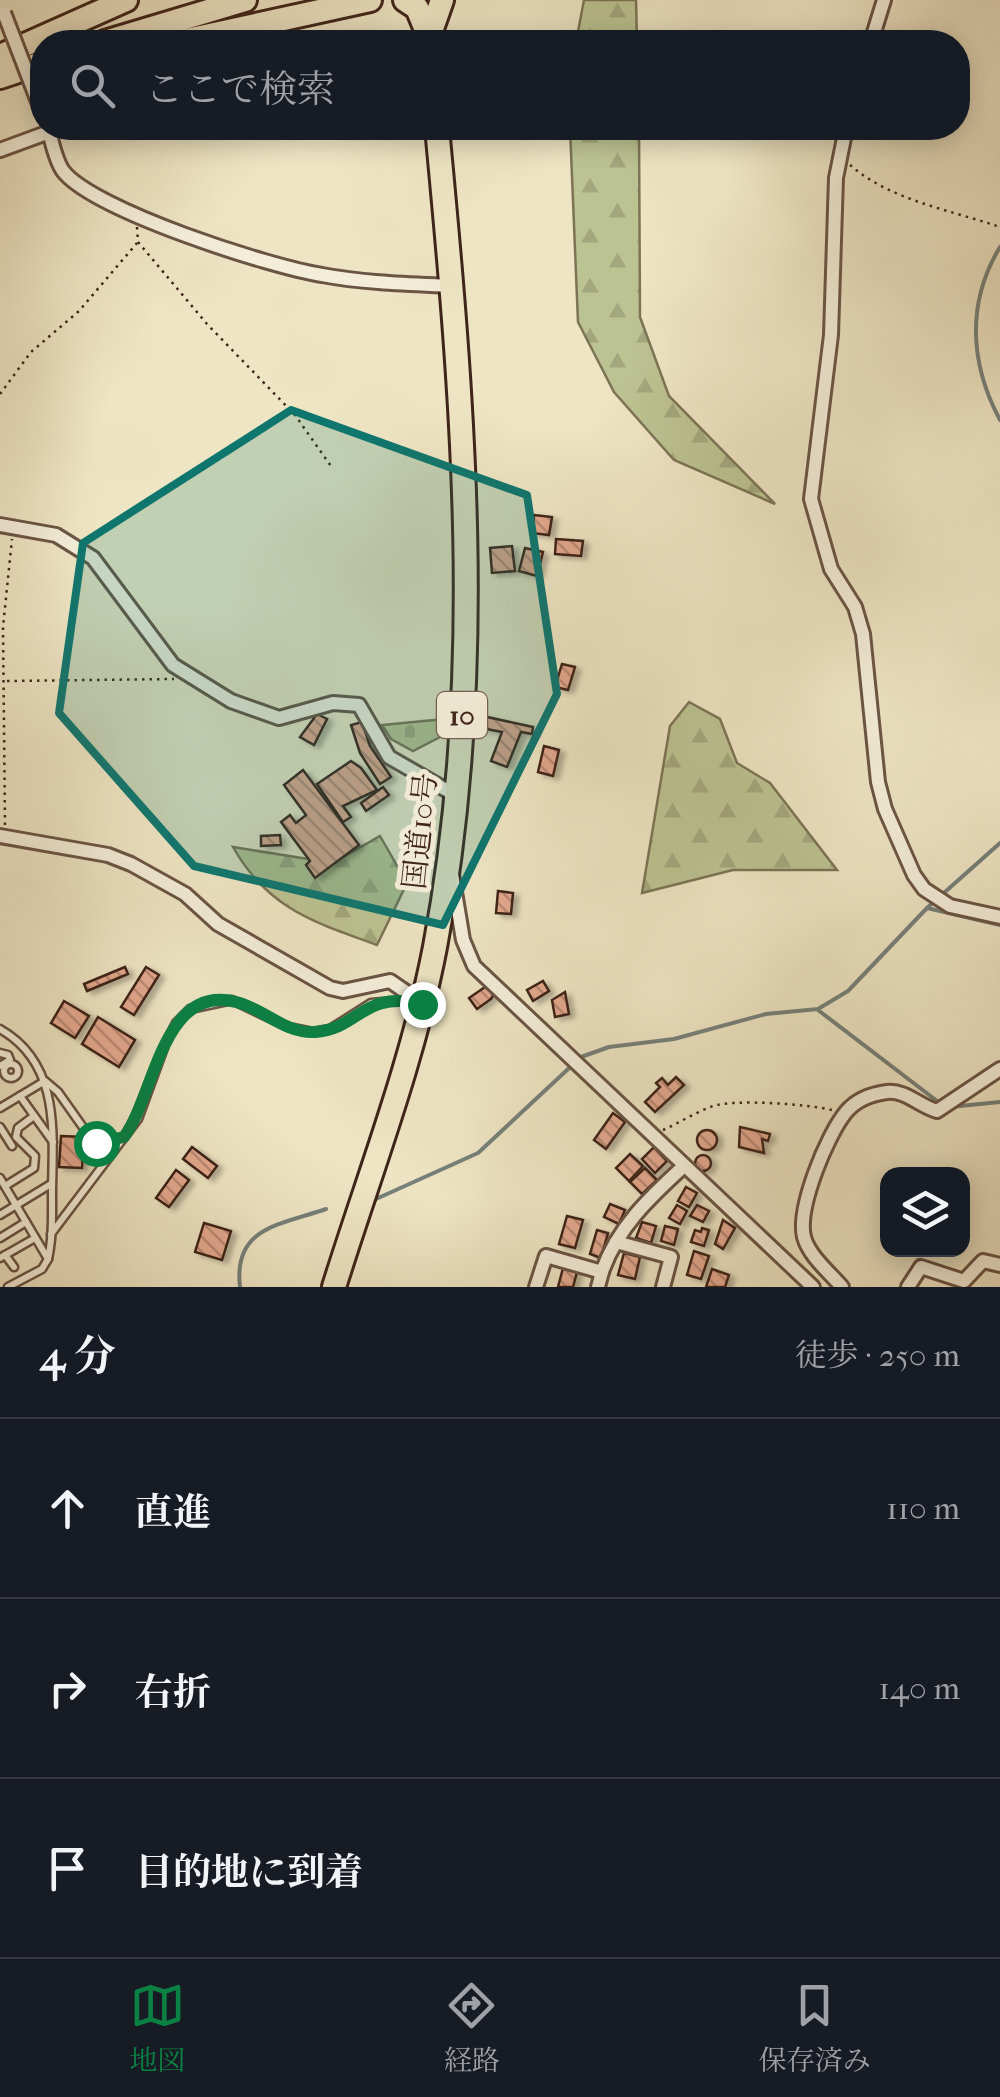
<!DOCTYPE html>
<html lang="ja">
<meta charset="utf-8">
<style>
:root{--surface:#171b24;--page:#242831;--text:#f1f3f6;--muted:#9ea1a6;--line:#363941;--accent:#0b8043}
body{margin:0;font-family:"IM FELL French Canon","Noto Serif JP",serif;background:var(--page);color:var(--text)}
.controls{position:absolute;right:30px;bottom:30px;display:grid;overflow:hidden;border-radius:20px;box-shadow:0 5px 25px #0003}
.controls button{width:90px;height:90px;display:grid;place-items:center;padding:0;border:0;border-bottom:2px solid var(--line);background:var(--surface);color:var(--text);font:50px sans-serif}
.stop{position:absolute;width:30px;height:30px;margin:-22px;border:8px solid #0b8043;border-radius:50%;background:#fff}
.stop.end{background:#0b8043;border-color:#fff;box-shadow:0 2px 10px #0008}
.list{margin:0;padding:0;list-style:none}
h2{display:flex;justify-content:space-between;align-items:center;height:130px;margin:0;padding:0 40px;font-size:42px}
h2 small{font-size:32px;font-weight:400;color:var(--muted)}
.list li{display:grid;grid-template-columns:65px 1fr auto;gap:30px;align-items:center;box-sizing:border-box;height:180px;padding:0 40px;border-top:2px solid var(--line)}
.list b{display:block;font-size:38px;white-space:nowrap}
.list em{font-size:32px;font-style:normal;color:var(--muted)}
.icon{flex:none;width:55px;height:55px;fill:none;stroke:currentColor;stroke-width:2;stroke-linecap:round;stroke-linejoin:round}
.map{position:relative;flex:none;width:1000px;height:1287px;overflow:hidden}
.search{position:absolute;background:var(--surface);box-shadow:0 5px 25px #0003;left:30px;right:30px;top:30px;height:110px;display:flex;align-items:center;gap:25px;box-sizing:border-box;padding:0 35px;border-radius:40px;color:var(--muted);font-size:38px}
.sheet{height:670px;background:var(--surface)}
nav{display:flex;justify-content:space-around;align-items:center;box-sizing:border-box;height:140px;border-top:2px solid var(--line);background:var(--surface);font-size:28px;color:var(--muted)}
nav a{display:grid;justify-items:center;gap:5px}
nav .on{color:var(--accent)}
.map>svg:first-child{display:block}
.forest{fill:url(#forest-firs);stroke:#7d7456;stroke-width:2.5}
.cemetery{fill:url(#cemetery-stones);stroke:#7d7456;stroke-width:2.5}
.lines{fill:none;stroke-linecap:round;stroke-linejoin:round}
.stream{stroke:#768079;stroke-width:4}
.building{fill:url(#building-back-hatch);stroke:#3e2419;stroke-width:2.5;filter:url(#shadow)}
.lane-casing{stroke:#6a5444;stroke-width:11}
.street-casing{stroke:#6a5444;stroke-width:18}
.highway-casing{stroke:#3e2419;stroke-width:28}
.path{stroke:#3e2419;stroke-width:2.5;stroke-dasharray:2.5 5;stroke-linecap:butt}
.lane{stroke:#f4eed9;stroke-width:6}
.street{stroke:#f4eed9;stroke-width:12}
.highway{stroke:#eee5c4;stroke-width:22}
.street-bridge-casing{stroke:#6a5444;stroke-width:18;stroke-linecap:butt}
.street-bridge{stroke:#f4eed9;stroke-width:12}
.route{stroke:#0b8043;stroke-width:12}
.marked{fill:#0f766e;fill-opacity:0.2;stroke:#0f766e;stroke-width:8;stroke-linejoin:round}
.labels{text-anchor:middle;stroke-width:10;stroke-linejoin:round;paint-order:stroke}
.shield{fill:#f4eed9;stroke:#756153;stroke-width:2.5}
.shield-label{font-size:28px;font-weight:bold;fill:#3e2419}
.street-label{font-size:30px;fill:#3e2419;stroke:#f4eed9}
</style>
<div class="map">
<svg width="1000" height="1287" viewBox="0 0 1000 1287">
<defs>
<pattern id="forest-firs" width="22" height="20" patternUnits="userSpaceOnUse" patternTransform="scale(2.5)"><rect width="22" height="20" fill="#bcc392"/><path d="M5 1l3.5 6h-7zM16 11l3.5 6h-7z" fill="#a3a77d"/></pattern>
<pattern id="cemetery-stones" width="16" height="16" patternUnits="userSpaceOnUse" patternTransform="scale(2.5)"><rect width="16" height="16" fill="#bcc392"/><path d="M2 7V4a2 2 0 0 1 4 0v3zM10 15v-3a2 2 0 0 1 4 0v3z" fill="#a3a77d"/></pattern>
<pattern id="building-back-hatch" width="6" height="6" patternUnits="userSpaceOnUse" patternTransform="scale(2.5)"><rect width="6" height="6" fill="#e3a88e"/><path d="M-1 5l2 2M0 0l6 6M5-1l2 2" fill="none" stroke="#b98973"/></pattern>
<filter id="shadow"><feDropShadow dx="5.5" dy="3" stdDeviation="2.5" flood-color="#0004"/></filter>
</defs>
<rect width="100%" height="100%" fill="#eee5c4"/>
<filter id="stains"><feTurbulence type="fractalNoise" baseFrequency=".002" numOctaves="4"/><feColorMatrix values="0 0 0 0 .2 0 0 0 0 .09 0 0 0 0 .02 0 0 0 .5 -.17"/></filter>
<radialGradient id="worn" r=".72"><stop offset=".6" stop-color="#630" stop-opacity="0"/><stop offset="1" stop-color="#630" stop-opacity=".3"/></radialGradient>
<g class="forest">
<path d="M584,0H636L637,42H576Z"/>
<path d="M570,128H639L640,317L669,396L775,504L674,460L614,392L578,322Z"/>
<path d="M689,702L720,719L737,763L770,783L837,870H733L642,893L670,726Z"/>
<path d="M380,836L407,883L377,945C314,922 268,909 233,847L333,863Z"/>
</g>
<path class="cemetery" d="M445,719L442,736L413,751L391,739L382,725Z"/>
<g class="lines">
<g class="stream">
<path d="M1000,247C966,303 970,364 1000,420"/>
<path d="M927,908L1000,925"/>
<path d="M818,1010L941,1104"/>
<path d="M950,1107L1000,1102"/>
<path d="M376,1199L478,1153L581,1057L609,1047L674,1039L766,1014L818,1009L848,991L927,908L1000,843"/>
<path d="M240,1287C233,1227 280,1225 326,1209"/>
</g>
</g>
<g class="building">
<path d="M534,515L552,517L549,535L532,533Z"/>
<path d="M556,539L583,541L581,556L555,554Z"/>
<path d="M512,546L515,571L492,573L490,548Z"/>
<path d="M525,548L543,552L537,576L519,571Z"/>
<path d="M562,664L575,667L568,690L555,687Z"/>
<path d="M317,714L327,719L314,745L300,737Z"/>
<path d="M478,715L533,727L532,734L521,732L507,767L491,761L502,732L476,727Z"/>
<path d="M362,722L370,746L391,777L380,784L360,753L351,725Z"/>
<path d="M544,746L559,750L553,776L538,772Z"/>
<path d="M351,761L361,768L377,790L343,806L351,817L343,822L317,784Z"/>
<path d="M303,770L359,845L315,878L306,865L310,861L281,822L290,815L296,823L306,815L284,785Z"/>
<path d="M383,787L389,795L366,811L361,803Z"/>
<path d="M280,835L281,845L261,846V836Z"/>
<path d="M498,891L513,893L511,914L496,913Z"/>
<path d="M125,967L128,974L87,991L84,984Z"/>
<path d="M146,967L159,975L134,1015L121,1007Z"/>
<path d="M543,981L549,991L533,1001L527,990Z"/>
<path d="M488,985L494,994L491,999L477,1009L469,998Z"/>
<path d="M565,992L569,1014L555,1017L552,1000Z"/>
<path d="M64,1001L89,1016L75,1038L51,1023Z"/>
<path d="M98,1017L135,1040L119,1067L82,1044Z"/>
<path d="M676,1077L684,1085L655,1112L645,1102L660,1087L656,1083L662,1078L668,1085Z"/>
<path d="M613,1113L625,1122L606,1149L594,1140Z"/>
<path d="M740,1127L770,1134L768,1141L762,1139L764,1153L739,1147Z"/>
<circle cx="707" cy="1140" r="10"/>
<path d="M61,1136L84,1137L82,1168L59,1167Z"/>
<path d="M192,1147L217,1166L208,1178L183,1159Z"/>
<path d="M654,1147L667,1161L655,1173L642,1159Z"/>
<path d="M630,1154L643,1166L629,1181L616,1168Z"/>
<circle cx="703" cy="1163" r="8"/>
<path d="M645,1168L657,1180L642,1194L630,1182Z"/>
<path d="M176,1170L189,1180L169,1207L156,1198Z"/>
<path d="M686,1187L697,1193L689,1207L678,1201Z"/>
<path d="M610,1204L625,1210L619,1224L604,1217Z"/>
<path d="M677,1205L687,1211L680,1224L669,1218Z"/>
<path d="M697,1205L709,1211L703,1222L690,1216Z"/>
<path d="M567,1216L583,1220L575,1248L559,1244Z"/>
<path d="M723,1220L735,1228L723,1249L715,1244Z"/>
<path d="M642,1222L656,1226L651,1243L636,1238Z"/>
<path d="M204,1223L231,1231L222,1260L195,1252Z"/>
<path d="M665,1226L678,1229L674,1245L661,1241Z"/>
<path d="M702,1228L709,1230L704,1246L691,1242L695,1230L701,1232Z"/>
<path d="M597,1230L608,1233L601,1258L590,1254Z"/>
<path d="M694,1251L709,1256L701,1279L687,1275Z"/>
<path d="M624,1253L640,1257L635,1279L618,1275Z"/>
<path d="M563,1268L577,1272L573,1287H558Z"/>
<path d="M712,1269L729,1275L725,1287H706Z"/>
</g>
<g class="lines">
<g class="lane-casing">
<g id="lane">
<path d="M0,1029C60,1063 53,1131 52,1190C52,1213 53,1237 48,1259L42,1269L8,1287"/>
<path d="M0,1053L8,1055L10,1060L0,1066"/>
<circle cx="11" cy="1071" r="7"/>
<path d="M20,1096L53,1142"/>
<path d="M0,1108L45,1081L58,1092L92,1140L120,1141"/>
<path d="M0,1127L12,1146"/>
<path d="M0,1178L48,1259"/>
<path d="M5,1186L34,1168L35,1156L16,1137L18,1128L34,1116"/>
<path d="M0,1215L51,1184"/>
<path d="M51,1234L138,1119L165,1045L176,1023L190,1009L232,1000L288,1027L313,1032L330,1029L371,1003L406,1000"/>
<path d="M0,1238L26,1222"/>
<path d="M5,1255L14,1267"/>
<path d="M0,1258L35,1238"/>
</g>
</g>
<g class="street-casing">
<g id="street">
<path d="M348,42H385"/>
<path d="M871,42L884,0"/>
<path d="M48,128C52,141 55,160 63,171C93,210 270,267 322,275C365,283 409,284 452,286"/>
<path d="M846,128L836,178L831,335L811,499L831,569L855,607L863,634L878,782L885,809L914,875L924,889L950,906L1000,917"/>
<path d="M0,150L60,128"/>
<path d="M0,525L56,535L93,558L173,665L231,701L279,718L333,703L359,705L389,757L455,795"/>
<path d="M0,836L108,855L131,864L185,894L218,924L330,988L343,991L390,981L406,992L407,1000L422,1004"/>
<path d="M452,874L463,940L474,966L813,1287"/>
<path d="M616,1242L671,1257L663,1287"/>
<path d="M536,1287L546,1256L602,1272C617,1228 650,1197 684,1166"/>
<path d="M598,1287L602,1272"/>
<path d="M842,1287C830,1273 809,1256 804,1237C797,1208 827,1135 846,1112C856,1100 871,1094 887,1092C906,1090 919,1106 937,1111L1000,1069"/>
<path d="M908,1287L921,1267L964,1281L983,1261L1000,1265"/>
</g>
</g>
<g class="highway-casing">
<g id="highway">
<path d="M405,0L417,8L429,37"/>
<path d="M429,37L442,0"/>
<path d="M105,42L245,0"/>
<path d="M178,42L370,0"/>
<path d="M0,56L126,0"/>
<path d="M0,77L42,63"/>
<path d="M334,1287C369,1175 413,1062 435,947C487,675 463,400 437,128"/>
</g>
</g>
<g class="path">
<path d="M850,165C890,200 950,210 1000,227"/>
<path d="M137,227L138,242L207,324L295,415L333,469"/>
<path d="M0,394L31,352L79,311L137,243"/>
<path d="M7,681L174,679"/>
<path d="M5,825L3,627L12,539"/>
<path d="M663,1130C679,1123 696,1112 713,1106C735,1099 808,1104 832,1110"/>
</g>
<use href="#lane" class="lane"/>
<use href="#street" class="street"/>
<use href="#highway" class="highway"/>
<g class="street-bridge-casing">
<path id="street-bridge" d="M4,13L42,112"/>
</g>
<use href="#street-bridge" class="street-bridge"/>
</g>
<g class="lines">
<path class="route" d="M96,1143L124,1137C155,1095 162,983 236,1002C263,1008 285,1034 315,1032C360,1029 362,990 422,1004"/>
</g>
<path class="marked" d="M291,410L527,495L557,694L443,925L194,866L59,713L83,543Z"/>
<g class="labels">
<rect class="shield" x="437" y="692" width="50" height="46" rx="8"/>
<g class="shield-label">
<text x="462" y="725">10</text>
</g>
<g class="street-label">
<text transform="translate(420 831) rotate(-84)" y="10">国道10号</text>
</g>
</g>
<rect width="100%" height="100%" filter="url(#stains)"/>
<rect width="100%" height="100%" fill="url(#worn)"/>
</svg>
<div class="controls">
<button><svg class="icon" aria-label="layers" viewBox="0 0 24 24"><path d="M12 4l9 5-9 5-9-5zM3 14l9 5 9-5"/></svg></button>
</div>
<div class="stop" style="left:96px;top:1143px"></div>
<div class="stop end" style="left:422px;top:1004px"></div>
<div class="search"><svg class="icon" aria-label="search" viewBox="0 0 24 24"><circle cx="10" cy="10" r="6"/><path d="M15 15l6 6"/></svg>ここで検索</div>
</div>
<section class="sheet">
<h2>4 分<small>徒歩 · 250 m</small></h2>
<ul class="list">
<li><svg class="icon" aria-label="ahead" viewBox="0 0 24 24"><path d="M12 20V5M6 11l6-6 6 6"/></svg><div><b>直進</b></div><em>110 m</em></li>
<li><svg class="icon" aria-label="right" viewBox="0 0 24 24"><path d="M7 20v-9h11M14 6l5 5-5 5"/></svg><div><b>右折</b></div><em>140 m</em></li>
<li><svg class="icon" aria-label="arrive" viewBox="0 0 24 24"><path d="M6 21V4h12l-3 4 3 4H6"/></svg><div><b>目的地に到着</b></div></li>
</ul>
</section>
<nav>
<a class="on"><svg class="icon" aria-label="map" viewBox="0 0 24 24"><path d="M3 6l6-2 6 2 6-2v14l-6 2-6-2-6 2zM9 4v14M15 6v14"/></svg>地図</a>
<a><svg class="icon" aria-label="directions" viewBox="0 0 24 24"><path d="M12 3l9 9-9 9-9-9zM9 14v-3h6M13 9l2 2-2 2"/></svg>経路</a>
<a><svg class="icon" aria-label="saved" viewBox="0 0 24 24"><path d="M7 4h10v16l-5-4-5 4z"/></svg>保存済み</a>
</nav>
